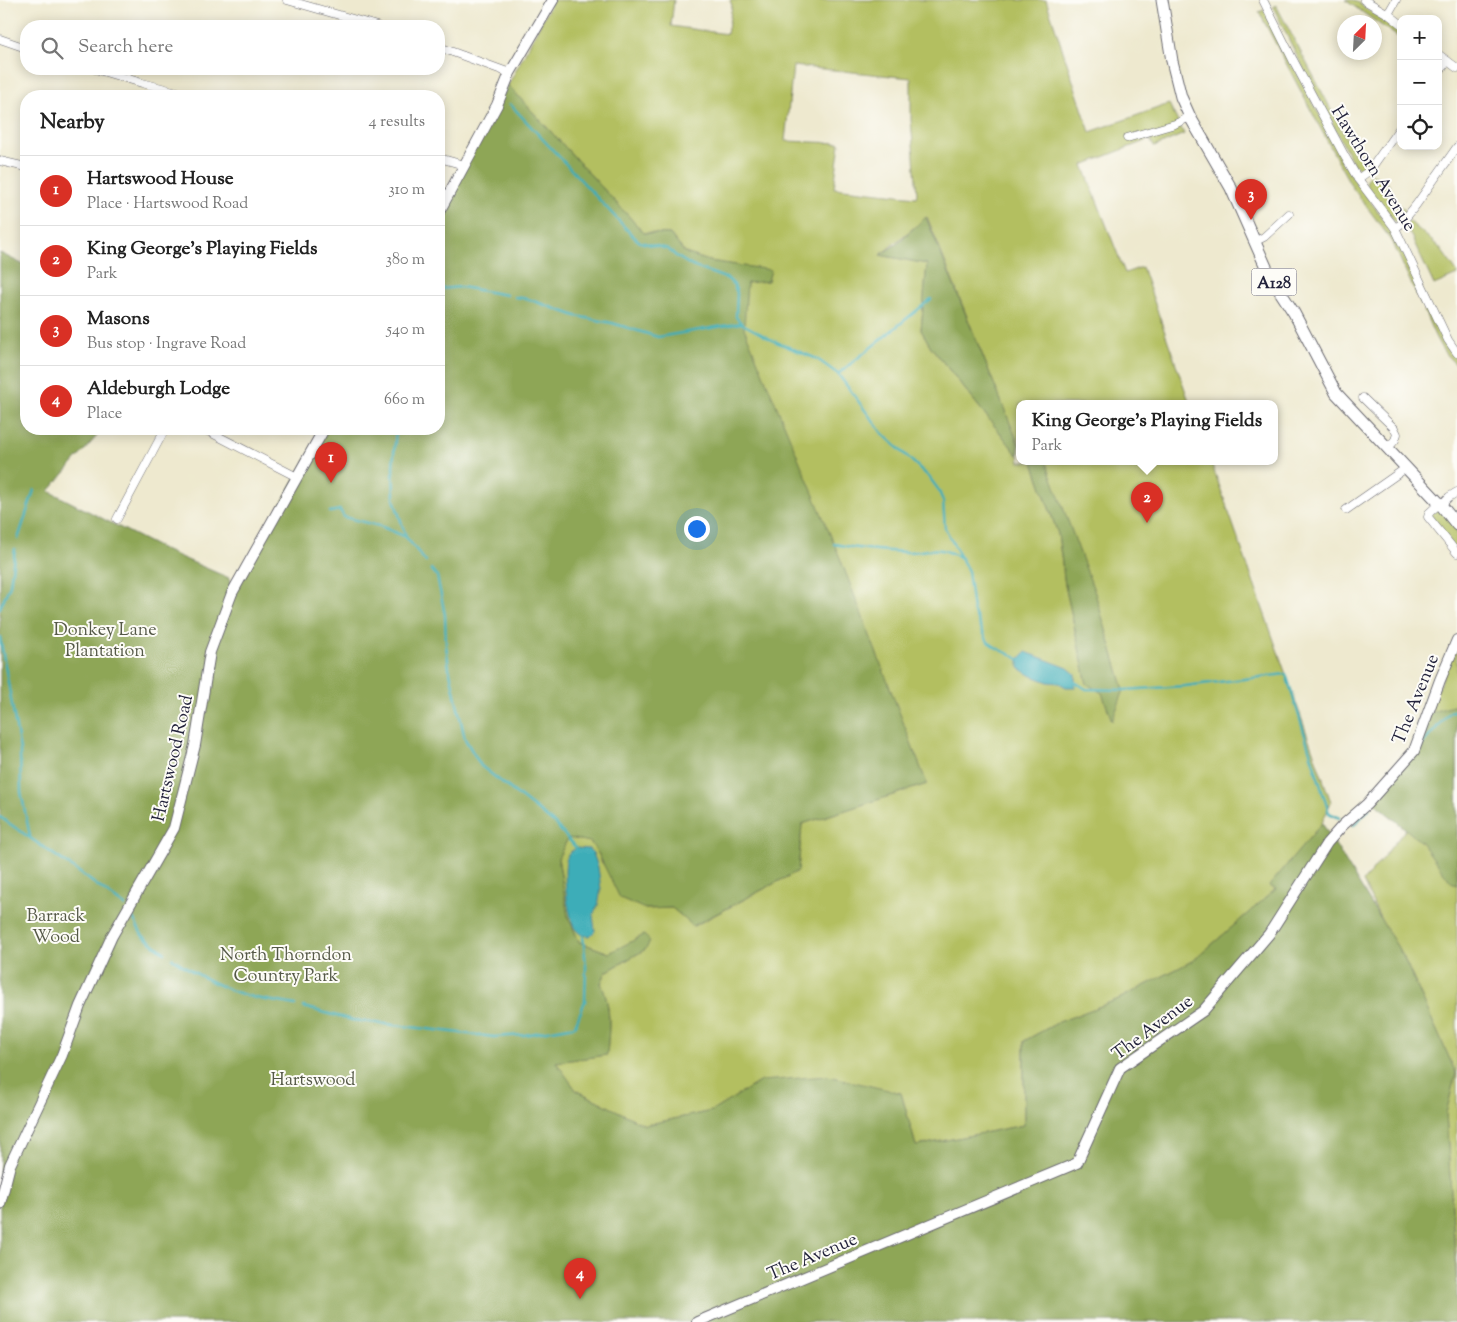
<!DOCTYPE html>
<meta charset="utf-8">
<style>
:root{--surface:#fff;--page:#f2f2f2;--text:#222;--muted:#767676;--line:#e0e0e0;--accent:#d93025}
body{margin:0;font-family:"Sorts Mill Goudy",serif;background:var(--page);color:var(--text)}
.controls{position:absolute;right:15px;top:15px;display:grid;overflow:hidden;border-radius:10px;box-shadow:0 2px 12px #0003}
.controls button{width:45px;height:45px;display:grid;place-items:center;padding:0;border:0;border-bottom:1px solid var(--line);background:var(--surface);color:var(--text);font:25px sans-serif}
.compass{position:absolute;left:1337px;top:15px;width:45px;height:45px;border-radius:50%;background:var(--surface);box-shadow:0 2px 12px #0003;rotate:24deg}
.you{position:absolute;left:696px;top:528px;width:18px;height:18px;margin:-12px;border:4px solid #fff;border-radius:50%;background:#1a73e8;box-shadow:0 0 0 8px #1a73e833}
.badge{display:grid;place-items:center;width:32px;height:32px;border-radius:50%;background:var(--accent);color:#fff;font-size:16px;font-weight:700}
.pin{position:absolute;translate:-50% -41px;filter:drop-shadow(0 1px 2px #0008)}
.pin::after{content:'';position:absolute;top:26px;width:18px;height:15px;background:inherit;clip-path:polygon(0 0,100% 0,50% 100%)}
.popup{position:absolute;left:1016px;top:400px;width:262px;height:65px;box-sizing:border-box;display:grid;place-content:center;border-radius:10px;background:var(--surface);filter:drop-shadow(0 1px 4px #0005);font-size:16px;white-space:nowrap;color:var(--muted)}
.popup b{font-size:19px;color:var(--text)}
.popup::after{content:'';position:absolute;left:50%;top:100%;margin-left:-10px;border:10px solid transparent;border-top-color:var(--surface)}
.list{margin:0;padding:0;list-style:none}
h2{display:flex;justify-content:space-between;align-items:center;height:65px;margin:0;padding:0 20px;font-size:21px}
h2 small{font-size:16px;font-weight:400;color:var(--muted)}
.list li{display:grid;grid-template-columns:32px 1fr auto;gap:15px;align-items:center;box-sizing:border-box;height:70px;padding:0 20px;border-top:1px solid var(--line)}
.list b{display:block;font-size:19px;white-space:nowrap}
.list p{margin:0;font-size:16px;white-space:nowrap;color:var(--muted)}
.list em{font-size:16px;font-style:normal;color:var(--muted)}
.icon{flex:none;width:28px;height:28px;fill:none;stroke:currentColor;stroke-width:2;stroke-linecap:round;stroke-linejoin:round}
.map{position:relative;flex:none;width:1457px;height:1322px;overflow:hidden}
.search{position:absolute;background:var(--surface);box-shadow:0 2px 12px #0003;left:20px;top:20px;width:425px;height:55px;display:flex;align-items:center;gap:12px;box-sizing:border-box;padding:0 18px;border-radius:20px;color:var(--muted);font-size:19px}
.panel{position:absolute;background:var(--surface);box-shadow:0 2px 12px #0003;left:20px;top:90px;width:425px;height:345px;border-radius:20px}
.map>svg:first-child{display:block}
.green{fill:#b3bf60;stroke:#6a704e;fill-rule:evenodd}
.forest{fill:#8ea656;stroke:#586448}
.water{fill:#3dadb8;stroke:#30687a}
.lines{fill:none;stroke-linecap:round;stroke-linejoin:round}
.stream{stroke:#3dadb8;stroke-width:2.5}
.street-casing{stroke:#69686f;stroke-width:9}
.secondary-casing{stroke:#69686f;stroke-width:12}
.primary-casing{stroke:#69686f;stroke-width:13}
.street{stroke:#fff;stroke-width:8}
.secondary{stroke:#fff;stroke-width:10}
.primary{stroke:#fff;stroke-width:11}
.labels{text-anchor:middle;stroke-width:4;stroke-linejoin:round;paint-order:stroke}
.shield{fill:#fdfcf7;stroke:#646373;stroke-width:1}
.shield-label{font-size:16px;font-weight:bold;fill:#22223b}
.street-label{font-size:18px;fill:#22223b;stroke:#fdfcf7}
.park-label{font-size:18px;fill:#555948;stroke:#fdfcf7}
</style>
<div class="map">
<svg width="1457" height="1322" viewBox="0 0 1457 1322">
<rect width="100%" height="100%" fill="#fdfcf7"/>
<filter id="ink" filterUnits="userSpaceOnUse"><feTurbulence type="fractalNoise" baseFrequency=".02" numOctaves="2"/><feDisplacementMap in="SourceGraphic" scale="10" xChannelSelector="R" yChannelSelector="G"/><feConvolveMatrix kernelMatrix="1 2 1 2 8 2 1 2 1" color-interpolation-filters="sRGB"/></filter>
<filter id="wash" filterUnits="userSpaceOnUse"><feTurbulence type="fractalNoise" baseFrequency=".0096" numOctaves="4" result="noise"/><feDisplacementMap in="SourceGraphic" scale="20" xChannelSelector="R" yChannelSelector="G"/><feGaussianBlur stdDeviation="1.12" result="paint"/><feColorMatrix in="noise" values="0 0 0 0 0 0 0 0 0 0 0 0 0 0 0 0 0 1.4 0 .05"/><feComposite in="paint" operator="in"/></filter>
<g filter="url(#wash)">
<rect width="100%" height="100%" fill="#eee9cf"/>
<g class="green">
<path d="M553,0H674L671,26L727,34L732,6L730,0H1046L1090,132L1169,104L1184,134L1154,147L1150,139L1083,165L1125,273L1142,267L1190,404H1020L1019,446L927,217L880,255L927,264L921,330L931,347L1017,454H1019L1020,462H1033L1058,534L1065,585L1087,684L1124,690L1095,594L1034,462H1211L1331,802L1322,823L1270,886L1276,889L1194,960L1119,999L1059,1022L1024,1041V1125L916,1146L901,1093L761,1081L712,1111L645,1125L576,1090L555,1062L607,1055C609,1027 612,1010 601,984L606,972L646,949L609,953L579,942L568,916L558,858L568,838L590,841L598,853L602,863L645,909L672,908L694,926L798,871L802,824L927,784L743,328L747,283L771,271L709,261L685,253L670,234L644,233L508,85ZM793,66L911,78V120L917,194L916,197L834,188L840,143L785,141Z"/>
<path d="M1345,0H1354L1401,33V39Z"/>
<path d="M1276,5L1354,153L1369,158L1378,154L1367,167L1360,168L1354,165L1298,58L1273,7Z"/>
<path d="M1264,10L1353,178L1388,225L1398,241L1426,302L1421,305L1392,241L1352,187L1341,167L1259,12Z"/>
<path d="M1372,174L1390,185L1387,190L1390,193L1391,199L1406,211L1398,221H1394L1366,185L1367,179Z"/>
<path d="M1409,221L1439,247L1457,272V275L1434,285L1406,225Z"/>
<path d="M1428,309L1446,347L1457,360V365C1439,352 1433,330 1424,311Z"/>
<path d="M1440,503L1457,525V553L1429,513Z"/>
<path d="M1457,643V705L1428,713Z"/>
<path d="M1457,710V1288L1446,1113L1456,1073L1403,956L1382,922L1363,882L1406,829L1370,799Z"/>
</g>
<g class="forest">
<path d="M508,85L644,233L670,234L685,253L709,261L771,270L768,281L747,283L744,328L840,558L927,784L802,824L798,871L693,926L672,908L645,909L620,898L598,853L590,842L568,838L558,858L568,916L579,942L609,953L644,935L650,941L646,949L606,972L601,983C612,1010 609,1027 607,1055L556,1062L576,1090L645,1125L712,1111L761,1081L828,1076L901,1093L916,1146L1024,1125V1041L1059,1022L1119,999L1194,960L1276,889L1269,886L1322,823L1403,956L1456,1073L1446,1113L1457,1288V1322H0V253L26,266V429H103L49,491L164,550L229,578L232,592L323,429H439V214Z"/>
<path d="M926,217L1019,445V454H1017L931,347L921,330L927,264L880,255L895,245Z"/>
<path d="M1033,462H1046L1095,593L1124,690L1112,721L1102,693L1087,684L1065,585L1058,534Z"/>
<path d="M1457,705V884L1451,882L1421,842L1370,799L1417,742L1428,713Z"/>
</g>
<g class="water">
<path d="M1026,652L1068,668L1075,674V687H1066L1059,683L1048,682L1032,676L1019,668V659Z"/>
<path d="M576,848L589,849L593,853L598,867L601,889L598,905L593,915L595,931L590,936C584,936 580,935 576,930C568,920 560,864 569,853C571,851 574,850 576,848Z"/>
</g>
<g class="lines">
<g class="stream">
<path d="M510,104L632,235L640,242L668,249L676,256L692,266L728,279L734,285L737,293L736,317L741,323L774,341L817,359L838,374L882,433L929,477L938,489L943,501L945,528L968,571L973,610L980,626L988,642L997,648L1019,659"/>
<path d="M439,289L461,287L507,295"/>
<path d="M515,297L528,299L576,316L612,323L658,337L741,323"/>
<path d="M838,374L931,299"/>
<path d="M396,429L393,466L394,499L406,537L426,562"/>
<path d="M330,512L340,510L344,517L380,526L406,537"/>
<path d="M18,539L34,490"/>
<path d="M834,544C858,549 882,551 905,552C931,552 938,543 962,559"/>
<path d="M431,569L437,576L445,615L446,645L449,668L465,739L481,766L555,824L576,848"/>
<path d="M0,608L10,585L15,549"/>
<path d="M0,637L20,750L21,792L30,836"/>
<path d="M1075,682L1086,689L1124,690L1185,686L1286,674L1329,813L1340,818"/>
<path d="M1420,747L1450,712L1457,710"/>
<path d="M0,817L76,870L125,906"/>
<path d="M1354,825L1369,809"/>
<path d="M130,912L142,935L165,953"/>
<path d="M172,958C198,976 226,991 256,998C269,1001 282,1002 295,1005"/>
<path d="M303,1007L352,1020L494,1037L524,1035L575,1026L585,1001L586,966L583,936"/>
</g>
</g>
</g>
<g filter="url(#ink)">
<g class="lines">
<g class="street-casing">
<g id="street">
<path d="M287,0L377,26"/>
<path d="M1263,0L1293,60L1344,155L1358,179L1395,228L1448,340L1457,353"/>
<path d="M1364,0L1388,14L1401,24"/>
<path d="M1388,14L1396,0"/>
<path d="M0,39L26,48"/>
<path d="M439,47L510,73"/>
<path d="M1438,54L1457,68"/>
<path d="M95,69L142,83L193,96"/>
<path d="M1438,73L1447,61"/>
<path d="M1127,138L1175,124L1190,117"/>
<path d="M439,158L464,165"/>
<path d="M0,161L26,167"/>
<path d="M1358,179L1370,170L1401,126"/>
<path d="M1395,228L1401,224L1416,205L1457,147"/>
<path d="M1254,242L1264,237L1289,214"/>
<path d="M1363,398L1394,428L1397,434L1395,440L1388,448"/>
<path d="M204,429L297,477"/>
<path d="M1440,503L1429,513L1428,517L1457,553"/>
<path d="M1441,505L1449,497L1457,492"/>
<path d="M1346,510L1406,468"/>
<path d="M117,519L165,429"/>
</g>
</g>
<g class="secondary-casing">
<g id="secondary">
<path d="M439,212L497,105L510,73L553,0"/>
<path d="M0,1204L10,1165L62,1055L80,1006L112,936L174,828L195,745L210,652L232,593L324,429"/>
<path d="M697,1322L1077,1163L1120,1068L1203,1011L1269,934L1327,843L1343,825L1367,804L1414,751L1440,680L1457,640"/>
</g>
</g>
<g class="primary-casing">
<path id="primary" d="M1162,0L1172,61L1181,97L1190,117L1231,188L1270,276L1294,313L1336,393L1441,505L1457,525"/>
</g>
<use href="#street" class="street"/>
<use href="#secondary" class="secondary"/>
<use href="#primary" class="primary"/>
</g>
</g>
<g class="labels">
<rect class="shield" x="1251.5" y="268.5" width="45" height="27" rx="4"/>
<g class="shield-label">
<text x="1274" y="288">A128</text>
</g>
<g class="street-label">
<text transform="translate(1374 168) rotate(58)" y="6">Hawthorn Avenue</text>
<text transform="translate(1415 699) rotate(-68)" y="6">The Avenue</text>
<text transform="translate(172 758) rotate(-77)" y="6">Hartswood Road</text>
<text transform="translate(1152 1027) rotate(-37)" y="6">The Avenue</text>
<text transform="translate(812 1256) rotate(-23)" y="6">The Avenue</text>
</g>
<g class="park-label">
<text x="105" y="635">Donkey Lane<tspan x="105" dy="21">Plantation</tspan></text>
<text x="56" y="921">Barrack<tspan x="56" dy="21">Wood</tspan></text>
<text x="286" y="960">North Thorndon<tspan x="286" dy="21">Country Park</tspan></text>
<text x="313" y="1085">Hartswood</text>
</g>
</g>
</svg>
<div class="controls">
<button>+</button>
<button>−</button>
<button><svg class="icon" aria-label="locate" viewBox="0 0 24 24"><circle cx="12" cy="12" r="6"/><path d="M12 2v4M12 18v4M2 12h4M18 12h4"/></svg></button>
</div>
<svg class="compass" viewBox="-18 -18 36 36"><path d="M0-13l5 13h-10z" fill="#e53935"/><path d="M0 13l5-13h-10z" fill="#767676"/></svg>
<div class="you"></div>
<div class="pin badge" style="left:331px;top:483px">1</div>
<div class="pin badge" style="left:1147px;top:523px">2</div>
<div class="popup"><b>King George's Playing Fields</b>Park</div>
<div class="pin badge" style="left:1251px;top:220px">3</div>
<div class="pin badge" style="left:580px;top:1299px">4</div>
<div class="search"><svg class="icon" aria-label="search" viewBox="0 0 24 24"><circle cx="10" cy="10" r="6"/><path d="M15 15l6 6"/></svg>Search here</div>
<section class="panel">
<h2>Nearby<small>4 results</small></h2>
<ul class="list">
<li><span class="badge">1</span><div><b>Hartswood House</b><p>Place · Hartswood Road</p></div><em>310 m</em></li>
<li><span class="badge">2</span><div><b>King George's Playing Fields</b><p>Park</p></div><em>380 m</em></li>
<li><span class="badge">3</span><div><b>Masons</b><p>Bus stop · Ingrave Road</p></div><em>540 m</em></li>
<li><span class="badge">4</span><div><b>Aldeburgh Lodge</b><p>Place</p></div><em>660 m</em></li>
</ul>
</section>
</div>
